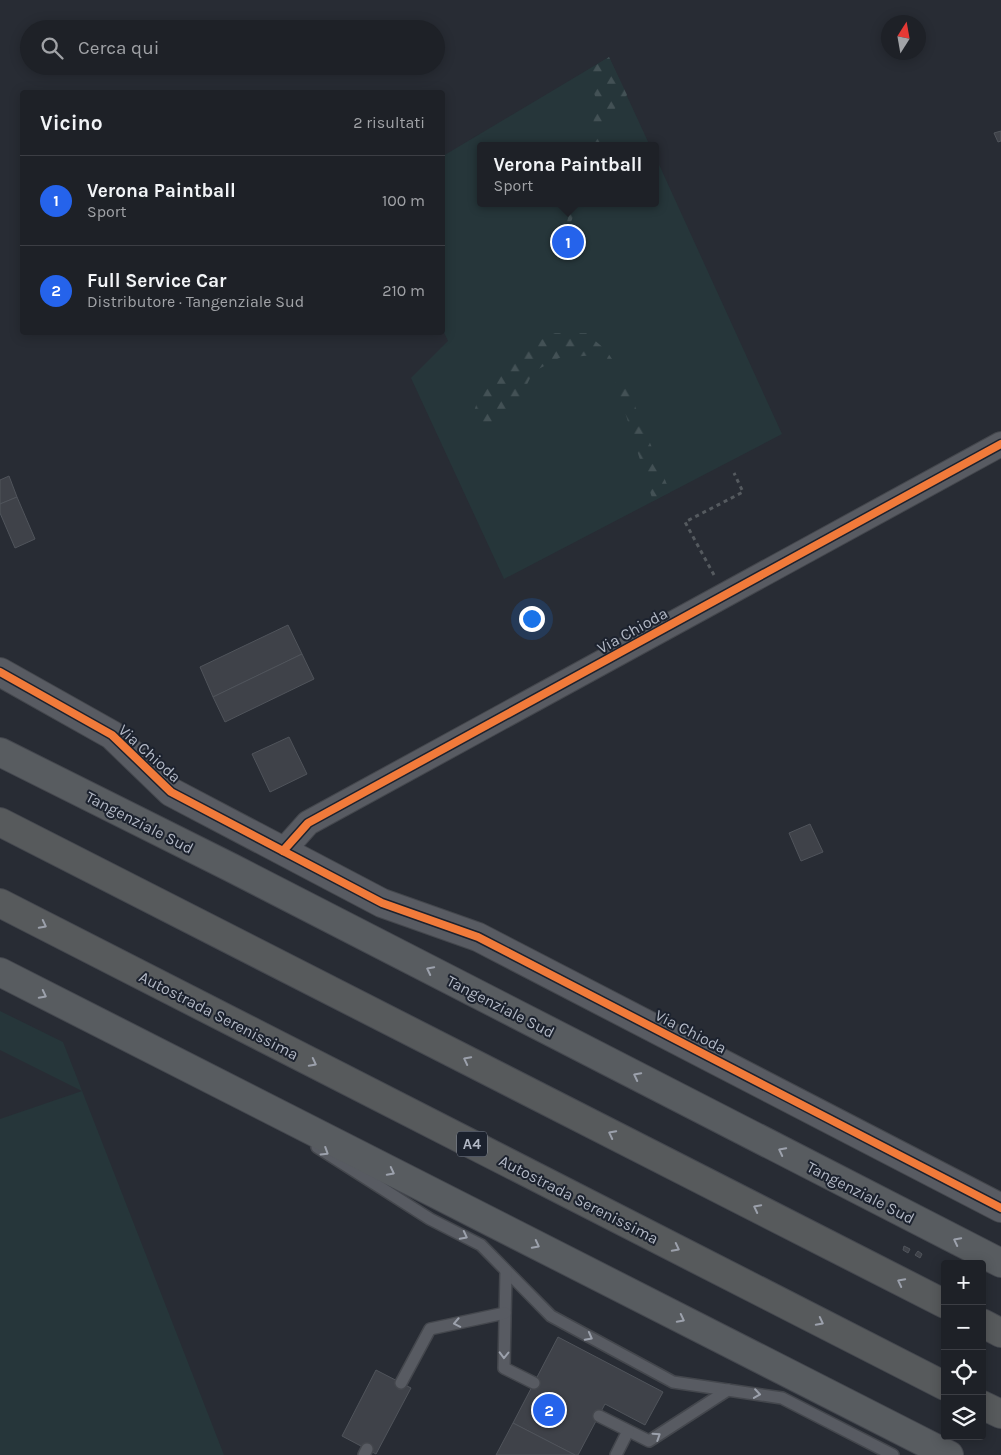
<!DOCTYPE html>
<html lang="it">
<meta charset="utf-8">
<style>
:root{--surface:#1e2127;--page:#26292f;--text:#f1f3f6;--muted:#a1a3a7;--line:#3c3e44;--accent:#2563eb}
body{margin:0;font-family:Karla,sans-serif;background:var(--page);color:var(--text)}
.controls{position:absolute;right:15px;bottom:15px;display:grid;overflow:hidden;border-radius:5px;box-shadow:0 2px 12px #0003}
.controls button{width:45px;height:45px;display:grid;place-items:center;padding:0;border:0;border-bottom:1px solid var(--line);background:var(--surface);color:var(--text);font:25px sans-serif}
.compass{position:absolute;left:881px;top:15px;width:45px;height:45px;border-radius:50%;background:var(--surface);box-shadow:0 2px 12px #0003;rotate:11deg}
.you{position:absolute;left:531px;top:618px;width:18px;height:18px;margin:-12px;border:4px solid #fff;border-radius:50%;background:#1a73e8;box-shadow:0 0 0 8px #1a73e833}
.badge{display:grid;place-items:center;width:32px;height:32px;border-radius:50%;background:var(--accent);color:#fff;font-size:16px;font-weight:700}
.pin{position:absolute;translate:-50% -50%;border:2px solid #fff;box-shadow:0 1px 5px #0006}
.popup{position:absolute;left:477px;top:142px;width:182px;height:65px;box-sizing:border-box;display:grid;place-content:center;border-radius:5px;background:var(--surface);filter:drop-shadow(0 1px 4px #0005);font-size:16px;white-space:nowrap;color:var(--muted)}
.popup b{font-size:19px;color:var(--text)}
.popup::after{content:'';position:absolute;left:50%;top:100%;margin-left:-10px;border:10px solid transparent;border-top-color:var(--surface)}
.list{margin:0;padding:0;list-style:none}
h2{display:flex;justify-content:space-between;align-items:center;height:65px;margin:0;padding:0 20px;font-size:21px}
h2 small{font-size:16px;font-weight:400;color:var(--muted)}
.list li{display:grid;grid-template-columns:32px 1fr auto;gap:15px;align-items:center;box-sizing:border-box;height:90px;padding:0 20px;border-top:1px solid var(--line)}
.list b{display:block;font-size:19px;white-space:nowrap}
.list p{margin:0;font-size:16px;white-space:nowrap;color:var(--muted)}
.list em{font-size:16px;font-style:normal;color:var(--muted)}
.icon{flex:none;width:28px;height:28px;fill:none;stroke:currentColor;stroke-width:2;stroke-linecap:round;stroke-linejoin:round}
.map{position:relative;flex:none;width:1001px;height:1455px;overflow:hidden}
.search{position:absolute;background:var(--surface);box-shadow:0 2px 12px #0003;left:20px;top:20px;width:425px;height:55px;display:flex;align-items:center;gap:12px;box-sizing:border-box;padding:0 18px;border-radius:28px;color:var(--muted);font-size:19px}
.panel{position:absolute;background:var(--surface);box-shadow:0 2px 12px #0003;left:20px;top:90px;width:425px;height:245px;border-radius:5px}
.map>svg:first-child{display:block}
.green{fill:#26363a}
.forest{fill:url(#forest-firs)}
.building{fill:#3f4249;stroke:#50545b}
.lines{fill:none;stroke-linecap:round;stroke-linejoin:round}
.service-casing{stroke:#44474d;stroke-width:14}
.minor-casing{stroke:#44474d;stroke-width:26}
.tertiary-casing{stroke:#44474d;stroke-width:30}
.trunk-casing{stroke:#45484f;stroke-width:30}
.motorway-casing{stroke:#45484f;stroke-width:30}
.path{stroke:#555a5f;stroke-width:3;stroke-dasharray:4 4;stroke-linecap:butt}
.service{stroke:#585b62;stroke-width:11}
.minor{stroke:#585b62;stroke-width:24}
.tertiary{stroke:#585b62;stroke-width:28}
.trunk{stroke:#585c60;stroke-width:28}
.motorway{stroke:#575a5c;stroke-width:28}
.cycleway-casing{stroke:#1c222e;stroke-width:11}
.cycleway{stroke:#f17a3a;stroke-width:8}
.oneway{stroke:#9ba0ab}
.oneway2{stroke:#9ca1ac}
.labels{text-anchor:middle;stroke-width:4;stroke-linejoin:round;paint-order:stroke}
.shield{fill:#1c222e;stroke:#858b98;stroke-width:1}
.shield-label{font-size:15px;font-weight:bold;fill:#b2b8c5}
.street-label{font-size:16px;fill:#b2b8c5;stroke:#1c222e}
</style>
<div class="map">
<svg width="1001" height="1455" viewBox="0 0 1001 1455">
<defs>
<pattern id="forest-firs" width="22" height="20" patternUnits="userSpaceOnUse" patternTransform="scale(1.25)"><rect width="22" height="20" fill="#26363a"/><path d="M5 1l3.5 6h-7zM16 11l3.5 6h-7z" fill="#435155"/></pattern>
</defs>
<rect width="100%" height="100%" fill="#282c34"/>
<g class="green">
<path d="M609,57L650,146H480V203H656V158L782,434L504,579L411,378L448,341L442,328L443,156Z"/>
<path d="M0,1011L63,1042L224,1455H0V1119L82,1091L0,1050Z"/>
</g>
<g class="forest">
<path d="M609,57L627,95L613,111L600,146H587L598,103L585,72Z"/>
<path d="M572,203H578L557,260Z"/>
<path d="M555,333H586L606,350L622,374L670,492L653,501L613,374L595,355L559,358L533,372L517,405L483,428L470,423L480,394L492,385L507,368L531,345Z"/>
</g>
<g class="building">
<path d="M1001,131V141L998,142L994,133Z"/>
<path d="M9,476L17,497L0,504V480Z"/>
<path d="M17,497L35,539L15,548L0,513V504Z"/>
<path d="M288,625L302,654L213,697L200,667Z"/>
<path d="M302,654L314,679L225,722L213,697Z"/>
<path d="M289,737L307,774L270,792L252,754Z"/>
<path d="M810,824L823,852L801,861L789,833Z"/>
<path d="M904,1246L910,1249L908,1253L903,1250Z"/>
<path d="M918,1251L922,1254L920,1258L915,1255Z"/>
<path d="M558,1337L663,1392L645,1425L605,1404L578,1455H575L513,1423Z"/>
<path d="M376,1370L411,1388L376,1454L342,1436Z"/>
<path d="M513,1423L575,1455H496Z"/>
</g>
<g class="lines">
<g class="service-casing">
<g id="service">
<path d="M317,1147L430,1219L481,1245L551,1316L673,1382L782,1398L893,1455"/>
<path d="M506,1271L504,1368L534,1383"/>
<path d="M401,1383L430,1329L505,1313"/>
<path d="M599,1416L649,1441L728,1390"/>
<path d="M364,1455L367,1449"/>
<path d="M616,1455L628,1431"/>
</g>
</g>
<g class="minor-casing">
<path id="minor" d="M283,851L308,823L1001,444"/>
</g>
<g class="tertiary-casing">
<path id="tertiary" d="M0,672L112,735L171,792L382,903L478,937L1001,1208"/>
</g>
<g class="trunk-casing">
<g id="trunk">
<path d="M0,752L232,868L1001,1263"/>
<path d="M0,972L949,1455"/>
</g>
</g>
<g class="motorway-casing">
<g id="motorway">
<path d="M0,822L945,1304"/>
<path d="M0,903L945,1386"/>
<path d="M982,1323L1001,1333"/>
<path d="M982,1405L1001,1414"/>
</g>
</g>
<path class="path" d="M714,575L685,522L743,492L734,473"/>
<use href="#service" class="service"/>
<use href="#minor" class="minor"/>
<use href="#tertiary" class="tertiary"/>
<use href="#trunk" class="trunk"/>
<use href="#motorway" class="motorway"/>
<g class="cycleway-casing">
<g id="cycleway">
<path d="M0,672L112,735L171,792L382,903L478,937L1001,1208"/>
<path d="M283,851L308,823L1001,444"/>
</g>
</g>
<use href="#cycleway" class="cycleway"/>
</g>
<defs><path id="oneway-chevron" d="M-2-3.5L2.5 0L-2 3.5" fill="none" stroke-width="1.6" stroke-linecap="round" stroke-linejoin="round" transform="scale(1.25)"/></defs>
<g class="oneway">
<use href="#oneway-chevron" transform="translate(43 925) rotate(27)"/>
<use href="#oneway-chevron" transform="translate(467 1060) rotate(-153)"/>
<use href="#oneway-chevron" transform="translate(313 1063) rotate(27)"/>
<use href="#oneway-chevron" transform="translate(612 1134) rotate(-153)"/>
<use href="#oneway-chevron" transform="translate(757 1208) rotate(-153)"/>
<use href="#oneway-chevron" transform="translate(676 1248) rotate(27)"/>
<use href="#oneway-chevron" transform="translate(901 1282) rotate(-153)"/>
<use href="#oneway-chevron" transform="translate(820 1322) rotate(27)"/>
</g>
<g class="oneway2">
<use href="#oneway-chevron" transform="translate(430 970) rotate(-153)"/>
<use href="#oneway-chevron" transform="translate(43 995) rotate(27)"/>
<use href="#oneway-chevron" transform="translate(637 1076) rotate(-153)"/>
<use href="#oneway-chevron" transform="translate(782 1151) rotate(-153)"/>
<use href="#oneway-chevron" transform="translate(325 1152) rotate(32)"/>
<use href="#oneway-chevron" transform="translate(391 1172) rotate(27)"/>
<use href="#oneway-chevron" transform="translate(464 1236) rotate(27)"/>
<use href="#oneway-chevron" transform="translate(957 1241) rotate(-153)"/>
<use href="#oneway-chevron" transform="translate(536 1245) rotate(27)"/>
<use href="#oneway-chevron" transform="translate(681 1319) rotate(27)"/>
<use href="#oneway-chevron" transform="translate(457 1323) rotate(169)"/>
<use href="#oneway-chevron" transform="translate(589 1337) rotate(28)"/>
<use href="#oneway-chevron" transform="translate(504 1355) rotate(91)"/>
<use href="#oneway-chevron" transform="translate(757 1394) rotate(8)"/>
<use href="#oneway-chevron" transform="translate(657 1436) rotate(-33)"/>
</g>
<g class="labels">
<rect class="shield" x="457" y="1131.5" width="30" height="25" rx="4"/>
<g class="shield-label">
<text x="472" y="1149">A4</text>
</g>
<g class="street-label">
<text transform="translate(632 630) rotate(-29)" y="6">Via Chioda</text>
<text transform="translate(150 753) rotate(42)" y="6">Via Chioda</text>
<text transform="translate(140 822) rotate(27)" y="6">Tangenziale Sud</text>
<text transform="translate(501 1006) rotate(27)" y="6">Tangenziale Sud</text>
<text transform="translate(219 1015) rotate(27)" y="6">Autostrada Serenissima</text>
<text transform="translate(691 1031) rotate(27)" y="6">Via Chioda</text>
<text transform="translate(861 1192) rotate(27)" y="6">Tangenziale Sud</text>
<text transform="translate(579 1199) rotate(27)" y="6">Autostrada Serenissima</text>
</g>
</g>
</svg>
<div class="controls">
<button>+</button>
<button>−</button>
<button><svg class="icon" aria-label="locate" viewBox="0 0 24 24"><circle cx="12" cy="12" r="6"/><path d="M12 2v4M12 18v4M2 12h4M18 12h4"/></svg></button>
<button><svg class="icon" aria-label="layers" viewBox="0 0 24 24"><path d="M12 4l9 5-9 5-9-5zM3 14l9 5 9-5"/></svg></button>
</div>
<svg class="compass" viewBox="-18 -18 36 36"><path d="M0-13l5 13h-10z" fill="#e53935"/><path d="M0 13l5-13h-10z" fill="#a1a3a7"/></svg>
<div class="you"></div>
<div class="pin badge" style="left:568px;top:242px">1</div>
<div class="popup"><b>Verona Paintball</b>Sport</div>
<div class="pin badge" style="left:549px;top:1410px">2</div>
<div class="search"><svg class="icon" aria-label="search" viewBox="0 0 24 24"><circle cx="10" cy="10" r="6"/><path d="M15 15l6 6"/></svg>Cerca qui</div>
<section class="panel">
<h2>Vicino<small>2 risultati</small></h2>
<ul class="list">
<li><span class="badge">1</span><div><b>Verona Paintball</b><p>Sport</p></div><em>100 m</em></li>
<li><span class="badge">2</span><div><b>Full Service Car</b><p>Distributore · Tangenziale Sud</p></div><em>210 m</em></li>
</ul>
</section>
</div>
